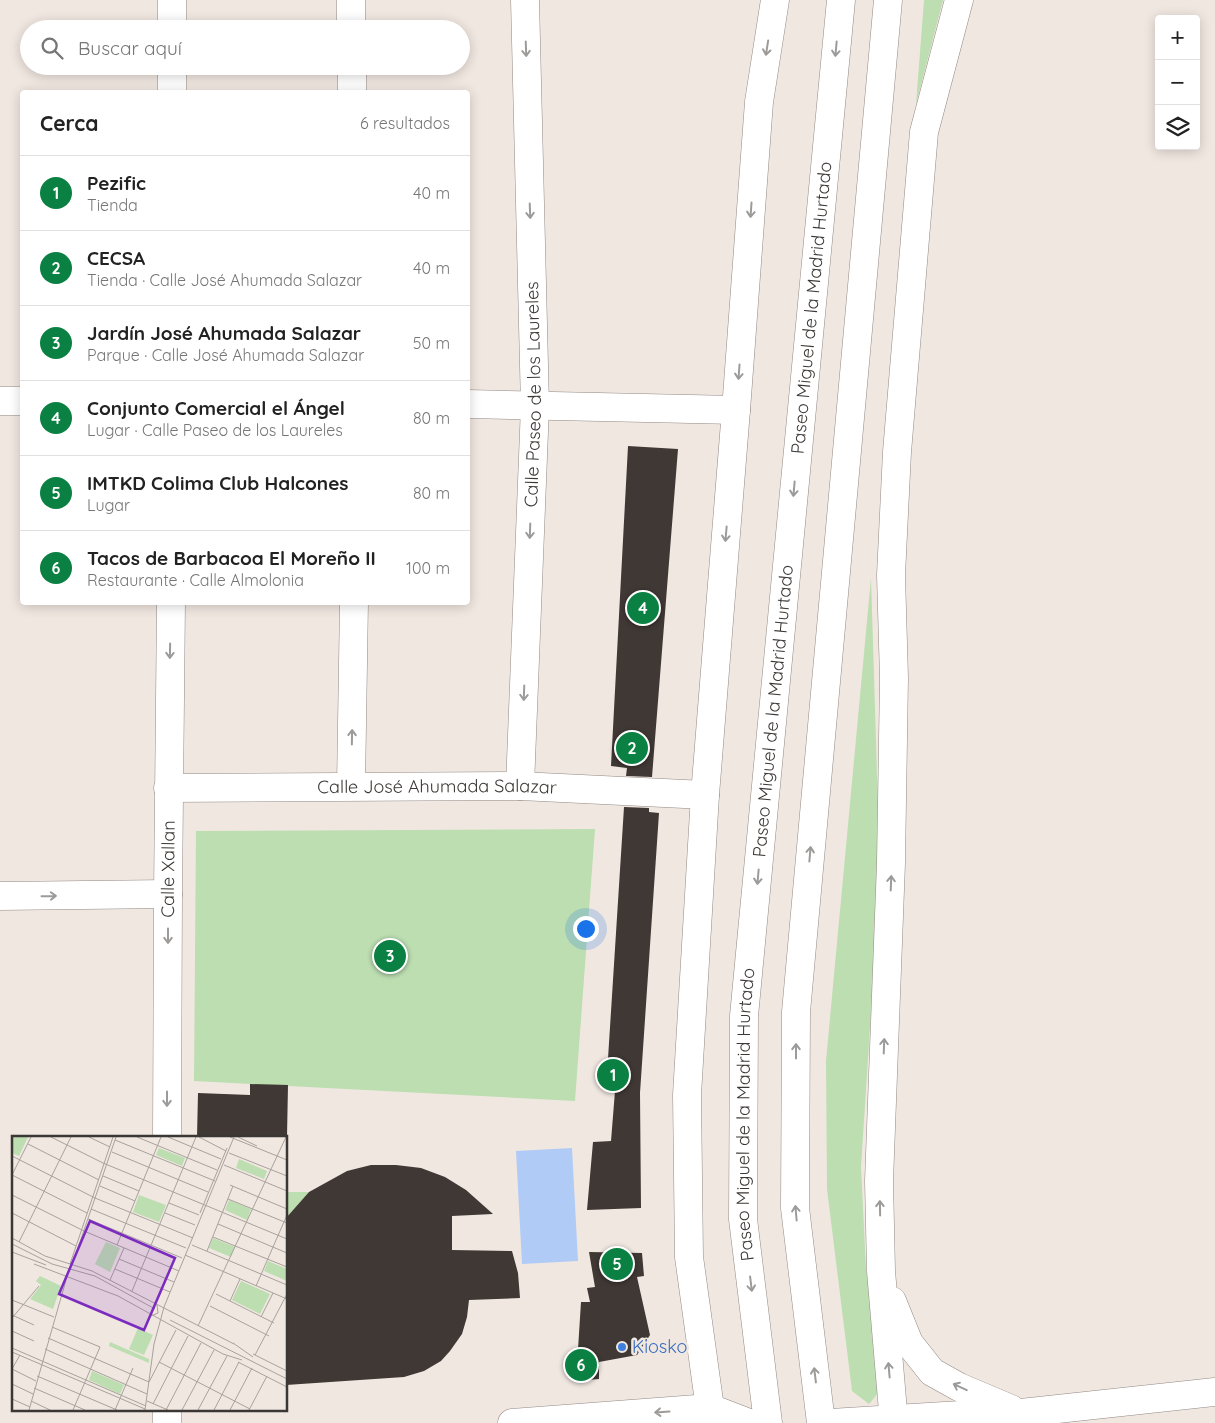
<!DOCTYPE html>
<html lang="es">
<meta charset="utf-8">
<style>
:root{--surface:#fff;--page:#f6f6f6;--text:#222;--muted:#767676;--line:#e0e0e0;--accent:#0b8043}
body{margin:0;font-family:Quicksand,sans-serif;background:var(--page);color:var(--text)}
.controls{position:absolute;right:15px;top:15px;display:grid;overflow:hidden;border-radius:5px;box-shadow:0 2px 12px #0003}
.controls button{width:45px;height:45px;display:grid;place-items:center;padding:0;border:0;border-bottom:1px solid var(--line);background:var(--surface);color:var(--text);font:25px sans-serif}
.you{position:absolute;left:585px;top:928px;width:18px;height:18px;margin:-12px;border:4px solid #fff;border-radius:50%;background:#1a73e8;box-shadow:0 0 0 8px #1a73e833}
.badge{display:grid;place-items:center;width:32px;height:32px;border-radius:50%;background:var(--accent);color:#fff;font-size:16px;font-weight:700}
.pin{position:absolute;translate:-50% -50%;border:2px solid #fff;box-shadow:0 1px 5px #0006}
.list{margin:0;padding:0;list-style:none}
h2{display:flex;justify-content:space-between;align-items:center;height:65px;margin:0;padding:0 20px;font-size:21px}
h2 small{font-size:16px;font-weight:400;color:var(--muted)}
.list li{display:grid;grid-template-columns:32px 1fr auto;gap:15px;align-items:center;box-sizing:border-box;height:75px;padding:0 20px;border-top:1px solid var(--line)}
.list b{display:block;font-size:19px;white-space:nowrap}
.list p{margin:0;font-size:16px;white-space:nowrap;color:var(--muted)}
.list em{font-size:16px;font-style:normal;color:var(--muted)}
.icon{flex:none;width:28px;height:28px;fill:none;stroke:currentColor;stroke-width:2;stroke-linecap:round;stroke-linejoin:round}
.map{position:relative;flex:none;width:1215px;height:1423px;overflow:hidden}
.search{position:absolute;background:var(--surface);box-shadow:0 2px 12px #0003;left:20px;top:20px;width:450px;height:55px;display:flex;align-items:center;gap:12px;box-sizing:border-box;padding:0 18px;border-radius:28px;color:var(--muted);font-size:19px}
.panel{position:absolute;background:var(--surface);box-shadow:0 2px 12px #0003;left:20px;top:90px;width:450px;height:515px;border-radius:5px}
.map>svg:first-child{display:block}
.green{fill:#bcdeb1}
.water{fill:#b0cbf5}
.building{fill:#403834}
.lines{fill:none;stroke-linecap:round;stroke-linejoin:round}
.minor-casing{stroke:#928984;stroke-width:29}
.tertiary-casing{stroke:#928984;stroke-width:29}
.trunk-casing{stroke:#928984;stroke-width:29}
.minor{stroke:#fff;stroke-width:28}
.tertiary{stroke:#fff;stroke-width:28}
.trunk{stroke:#fff;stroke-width:28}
.oneway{stroke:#9d9b9a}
.shop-dot{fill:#3f7fe0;stroke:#f1e7e1;stroke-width:2}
.labels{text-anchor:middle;stroke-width:5;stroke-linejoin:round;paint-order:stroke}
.street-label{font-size:18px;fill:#3b3735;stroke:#f1e7e1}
.shop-label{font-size:18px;fill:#366cbe;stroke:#f1e7e1;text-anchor:start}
.inset-road{fill:none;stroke:#a8a19c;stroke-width:1}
.view{fill:#7b2cbf;fill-opacity:0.15;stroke:#7b2cbf;stroke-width:2.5}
.inset-edge{fill:none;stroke:#3b3735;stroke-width:2.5}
</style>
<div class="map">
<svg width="1215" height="1423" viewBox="0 0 1215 1423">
<rect width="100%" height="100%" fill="#f1e7e1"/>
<g class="green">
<path d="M924,0H943L916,104Z"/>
<path d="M871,578L880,872L861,1167L866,1269L883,1387L869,1404L852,1391L827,1189L826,1061Z"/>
<path d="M595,829L575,1101L194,1081L196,831Z"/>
<path d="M286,1192H309L286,1218Z"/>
</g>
<path class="water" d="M572,1148L578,1261L522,1264L516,1151Z"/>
<g class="building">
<path d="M628,446L678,449L652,777L626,776L627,768L611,766Z"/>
<path d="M624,807L649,808V812L659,813L640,1093L641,1208L587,1210L593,1142L611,1141L615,1091L606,1090Z"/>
<path d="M250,1084L288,1085L287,1137H197L198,1093L250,1095Z"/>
<path d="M371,1165H396L421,1168L445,1177L466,1190L493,1214L452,1216V1250L512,1251L518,1273L520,1298L469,1300L467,1317L462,1334L450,1351L441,1361L424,1371L404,1377L286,1385V1218L309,1192L347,1171Z"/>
<path d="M589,1252L642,1253L644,1276L637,1277L650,1335L637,1355L599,1362V1379L576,1381L581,1302H590L587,1288L595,1287Z"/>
</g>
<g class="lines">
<g class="minor-casing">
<g id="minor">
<path d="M172,0V29"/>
<path d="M351,0V29"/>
<path d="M172,66V92"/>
<path d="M352,66V92"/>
<path d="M0,401H22"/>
<path d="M468,404L736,410"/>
<path d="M351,786L354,602"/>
<path id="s1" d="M520,786L535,406L525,0"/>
<path id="s2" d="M168,788L520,786L705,795"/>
<path d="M0,896L168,894"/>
<path id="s3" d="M167,1137L168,894L171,602"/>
<path d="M167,1423V1409"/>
</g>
</g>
<g class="tertiary-casing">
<g id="tertiary">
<path d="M892,1301L909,1343L932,1372L959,1387L1011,1409"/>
<path d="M512,1423L710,1408L749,1423"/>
<path d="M712,1423L689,1257L687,1095L705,795L736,410L759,102L775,0"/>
<path d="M831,1423L977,1414L1021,1413L1215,1392"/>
<path d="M894,1423L881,1271L879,1181L891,863L894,678L891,575L897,452L924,132L959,0"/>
</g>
</g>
<g class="trunk-casing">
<g id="trunk">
<path id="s4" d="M768,1423L743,1219L744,1016L841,0"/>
<path d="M821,1423L795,1208L796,1012L888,0"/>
</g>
</g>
<use href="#minor" class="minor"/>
<use href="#tertiary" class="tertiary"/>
<use href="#trunk" class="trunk"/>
</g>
<defs><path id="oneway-shaft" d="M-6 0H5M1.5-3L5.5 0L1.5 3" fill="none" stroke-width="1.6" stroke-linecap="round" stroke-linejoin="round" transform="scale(1.25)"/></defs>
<g class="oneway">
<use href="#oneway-shaft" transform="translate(767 48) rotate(99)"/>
<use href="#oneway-shaft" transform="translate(526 49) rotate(88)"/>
<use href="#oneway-shaft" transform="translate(836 49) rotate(95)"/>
<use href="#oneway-shaft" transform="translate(751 210) rotate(94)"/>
<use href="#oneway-shaft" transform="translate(530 211) rotate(88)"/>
<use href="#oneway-shaft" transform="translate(739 372) rotate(94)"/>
<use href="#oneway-shaft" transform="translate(794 489) rotate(95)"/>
<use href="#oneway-shaft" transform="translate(530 531) rotate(92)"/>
<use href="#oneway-shaft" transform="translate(726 534) rotate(95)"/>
<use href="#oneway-shaft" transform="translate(170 651) rotate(91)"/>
<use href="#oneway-shaft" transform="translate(524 693) rotate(92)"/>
<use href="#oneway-shaft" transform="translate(352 737) rotate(-89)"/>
<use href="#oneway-shaft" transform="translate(810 854) rotate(-85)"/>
<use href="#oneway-shaft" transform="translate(758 877) rotate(95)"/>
<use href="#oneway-shaft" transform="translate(891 883) rotate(-88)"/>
<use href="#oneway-shaft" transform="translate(49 896) rotate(-1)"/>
<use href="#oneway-shaft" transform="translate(168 936) rotate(90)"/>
<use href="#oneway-shaft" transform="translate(884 1046) rotate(-88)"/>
<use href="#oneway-shaft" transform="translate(796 1051) rotate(-90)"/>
<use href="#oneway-shaft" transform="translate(167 1099) rotate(90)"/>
<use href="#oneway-shaft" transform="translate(880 1208) rotate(-91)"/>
<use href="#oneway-shaft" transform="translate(796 1213) rotate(-95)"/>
<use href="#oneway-shaft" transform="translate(751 1284) rotate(83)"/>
<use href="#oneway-shaft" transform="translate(889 1370) rotate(-95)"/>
<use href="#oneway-shaft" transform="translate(815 1375) rotate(-97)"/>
<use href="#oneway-shaft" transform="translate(960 1387) rotate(-155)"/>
<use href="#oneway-shaft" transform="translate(662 1412) rotate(176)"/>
</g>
<circle class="shop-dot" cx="622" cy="1347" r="5"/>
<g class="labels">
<g class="street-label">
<text dy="6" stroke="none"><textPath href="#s4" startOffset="1120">Paseo Miguel de la Madrid Hurtado</textPath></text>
<text dy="6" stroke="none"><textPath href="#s1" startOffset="392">Calle Paseo de los Laureles</textPath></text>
<text dy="6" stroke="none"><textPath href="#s4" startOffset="715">Paseo Miguel de la Madrid Hurtado</textPath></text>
<text dy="6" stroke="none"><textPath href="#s2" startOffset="269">Calle José Ahumada Salazar</textPath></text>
<text dy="6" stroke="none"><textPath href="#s3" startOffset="268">Calle Xallan</textPath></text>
<text dy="6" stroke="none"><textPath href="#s4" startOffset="310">Paseo Miguel de la Madrid Hurtado</textPath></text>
</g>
<g class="shop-label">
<text x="632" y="1353">Kiosko</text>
</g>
</g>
<g transform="translate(12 1136)">
<rect width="275" height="275" fill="#f1e7e1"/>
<path d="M0,1H16L7,20L0,17ZM147,12L173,22L170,30L144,19ZM227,23L255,35L252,43L224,32ZM127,59L154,69L147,86L121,76ZM217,64L239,73L235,84L213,74ZM201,102L223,111L219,121L197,112ZM94,106L108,112L98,136L83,128ZM256,125L275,133V145L252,135ZM28,140L49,150L41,173L18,163L29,149L24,145ZM229,145L258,158L248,178L220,164ZM126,192L141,199L132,219L117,213ZM98,206L137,223V227L97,210ZM80,235L112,249L108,258L77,244Z" fill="#bcdeb1"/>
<path class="inset-road" d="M39,1L91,27L275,103M77,1L98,11M125,1L205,34M156,1L209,23M187,1L214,15M218,1L275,24M226,1L245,10M103,4L203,45M16,8L87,44M100,16L196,56M217,17L275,40M0,20L83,62L181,102M212,29L275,55M0,39L75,77M0,39L19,1M91,40L127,55M218,49L275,73M88,50L123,65M0,59L72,95L167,135M216,63L275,87M157,67L187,79M79,73L174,112M0,77L64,110M153,77L183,89M188,77L215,12M76,83L170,122M206,88L275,117M201,101L275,131M0,102L33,120L80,135L222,208M7,106L59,1M0,108L40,128L83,140L143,173M105,109L149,1M180,109L275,149M195,115L221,50M0,116L34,129M173,119L275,163M107,123L162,146M22,128L106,160L211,218M58,128L101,1M60,129L104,1M103,133L158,156M98,144L112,112M244,150L275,79M120,155L184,1M204,158L262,187M0,164L42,181M218,165L228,143M198,170L257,200M0,179L22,189M139,180L146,177L145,169M249,181L261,157M0,182L27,150M158,184L275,243M186,190L274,1M40,191L88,211L61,274M0,195L22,205M36,202L137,246L164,194M221,207L241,221M0,212L134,270M33,213L135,258M0,216L133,273M211,218L230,224M241,218L275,235M243,219L275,158M147,226L238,273M226,226L275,251M0,233L24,245M0,233L8,219M25,240L105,274M0,248L21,258M22,252L73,274M0,263L18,271M19,265L38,274M135,265L156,274M141,268L176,200M17,274L56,137M103,274L121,232M133,274L142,208L152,171L222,1M154,274L189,207M170,274L202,214M186,274L215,220M202,274L227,226M218,274L240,232M237,274L255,240"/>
<path class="view" d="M78,85L163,122L132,194L47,158Z"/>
<rect width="275" height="275" class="inset-edge"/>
</g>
</svg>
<div class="controls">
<button>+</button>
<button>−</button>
<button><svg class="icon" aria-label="layers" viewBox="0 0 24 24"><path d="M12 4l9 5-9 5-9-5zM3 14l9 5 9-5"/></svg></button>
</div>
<div class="you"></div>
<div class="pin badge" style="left:613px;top:1075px">1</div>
<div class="pin badge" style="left:632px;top:748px">2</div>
<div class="pin badge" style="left:390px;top:956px">3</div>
<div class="pin badge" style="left:643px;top:608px">4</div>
<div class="pin badge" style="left:617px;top:1264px">5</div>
<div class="pin badge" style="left:581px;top:1365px">6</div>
<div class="search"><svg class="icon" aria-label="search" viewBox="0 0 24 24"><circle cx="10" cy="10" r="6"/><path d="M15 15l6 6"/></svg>Buscar aquí</div>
<section class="panel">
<h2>Cerca<small>6 resultados</small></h2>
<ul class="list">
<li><span class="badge">1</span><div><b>Pezific</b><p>Tienda</p></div><em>40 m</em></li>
<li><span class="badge">2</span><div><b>CECSA</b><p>Tienda · Calle José Ahumada Salazar</p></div><em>40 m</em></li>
<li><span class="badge">3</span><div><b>Jardín José Ahumada Salazar</b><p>Parque · Calle José Ahumada Salazar</p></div><em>50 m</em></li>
<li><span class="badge">4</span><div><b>Conjunto Comercial el Ángel</b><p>Lugar · Calle Paseo de los Laureles</p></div><em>80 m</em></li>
<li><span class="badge">5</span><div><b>IMTKD Colima Club Halcones</b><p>Lugar</p></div><em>80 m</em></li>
<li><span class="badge">6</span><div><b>Tacos de Barbacoa El Moreño II</b><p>Restaurante · Calle Almolonia</p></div><em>100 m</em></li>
</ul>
</section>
</div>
